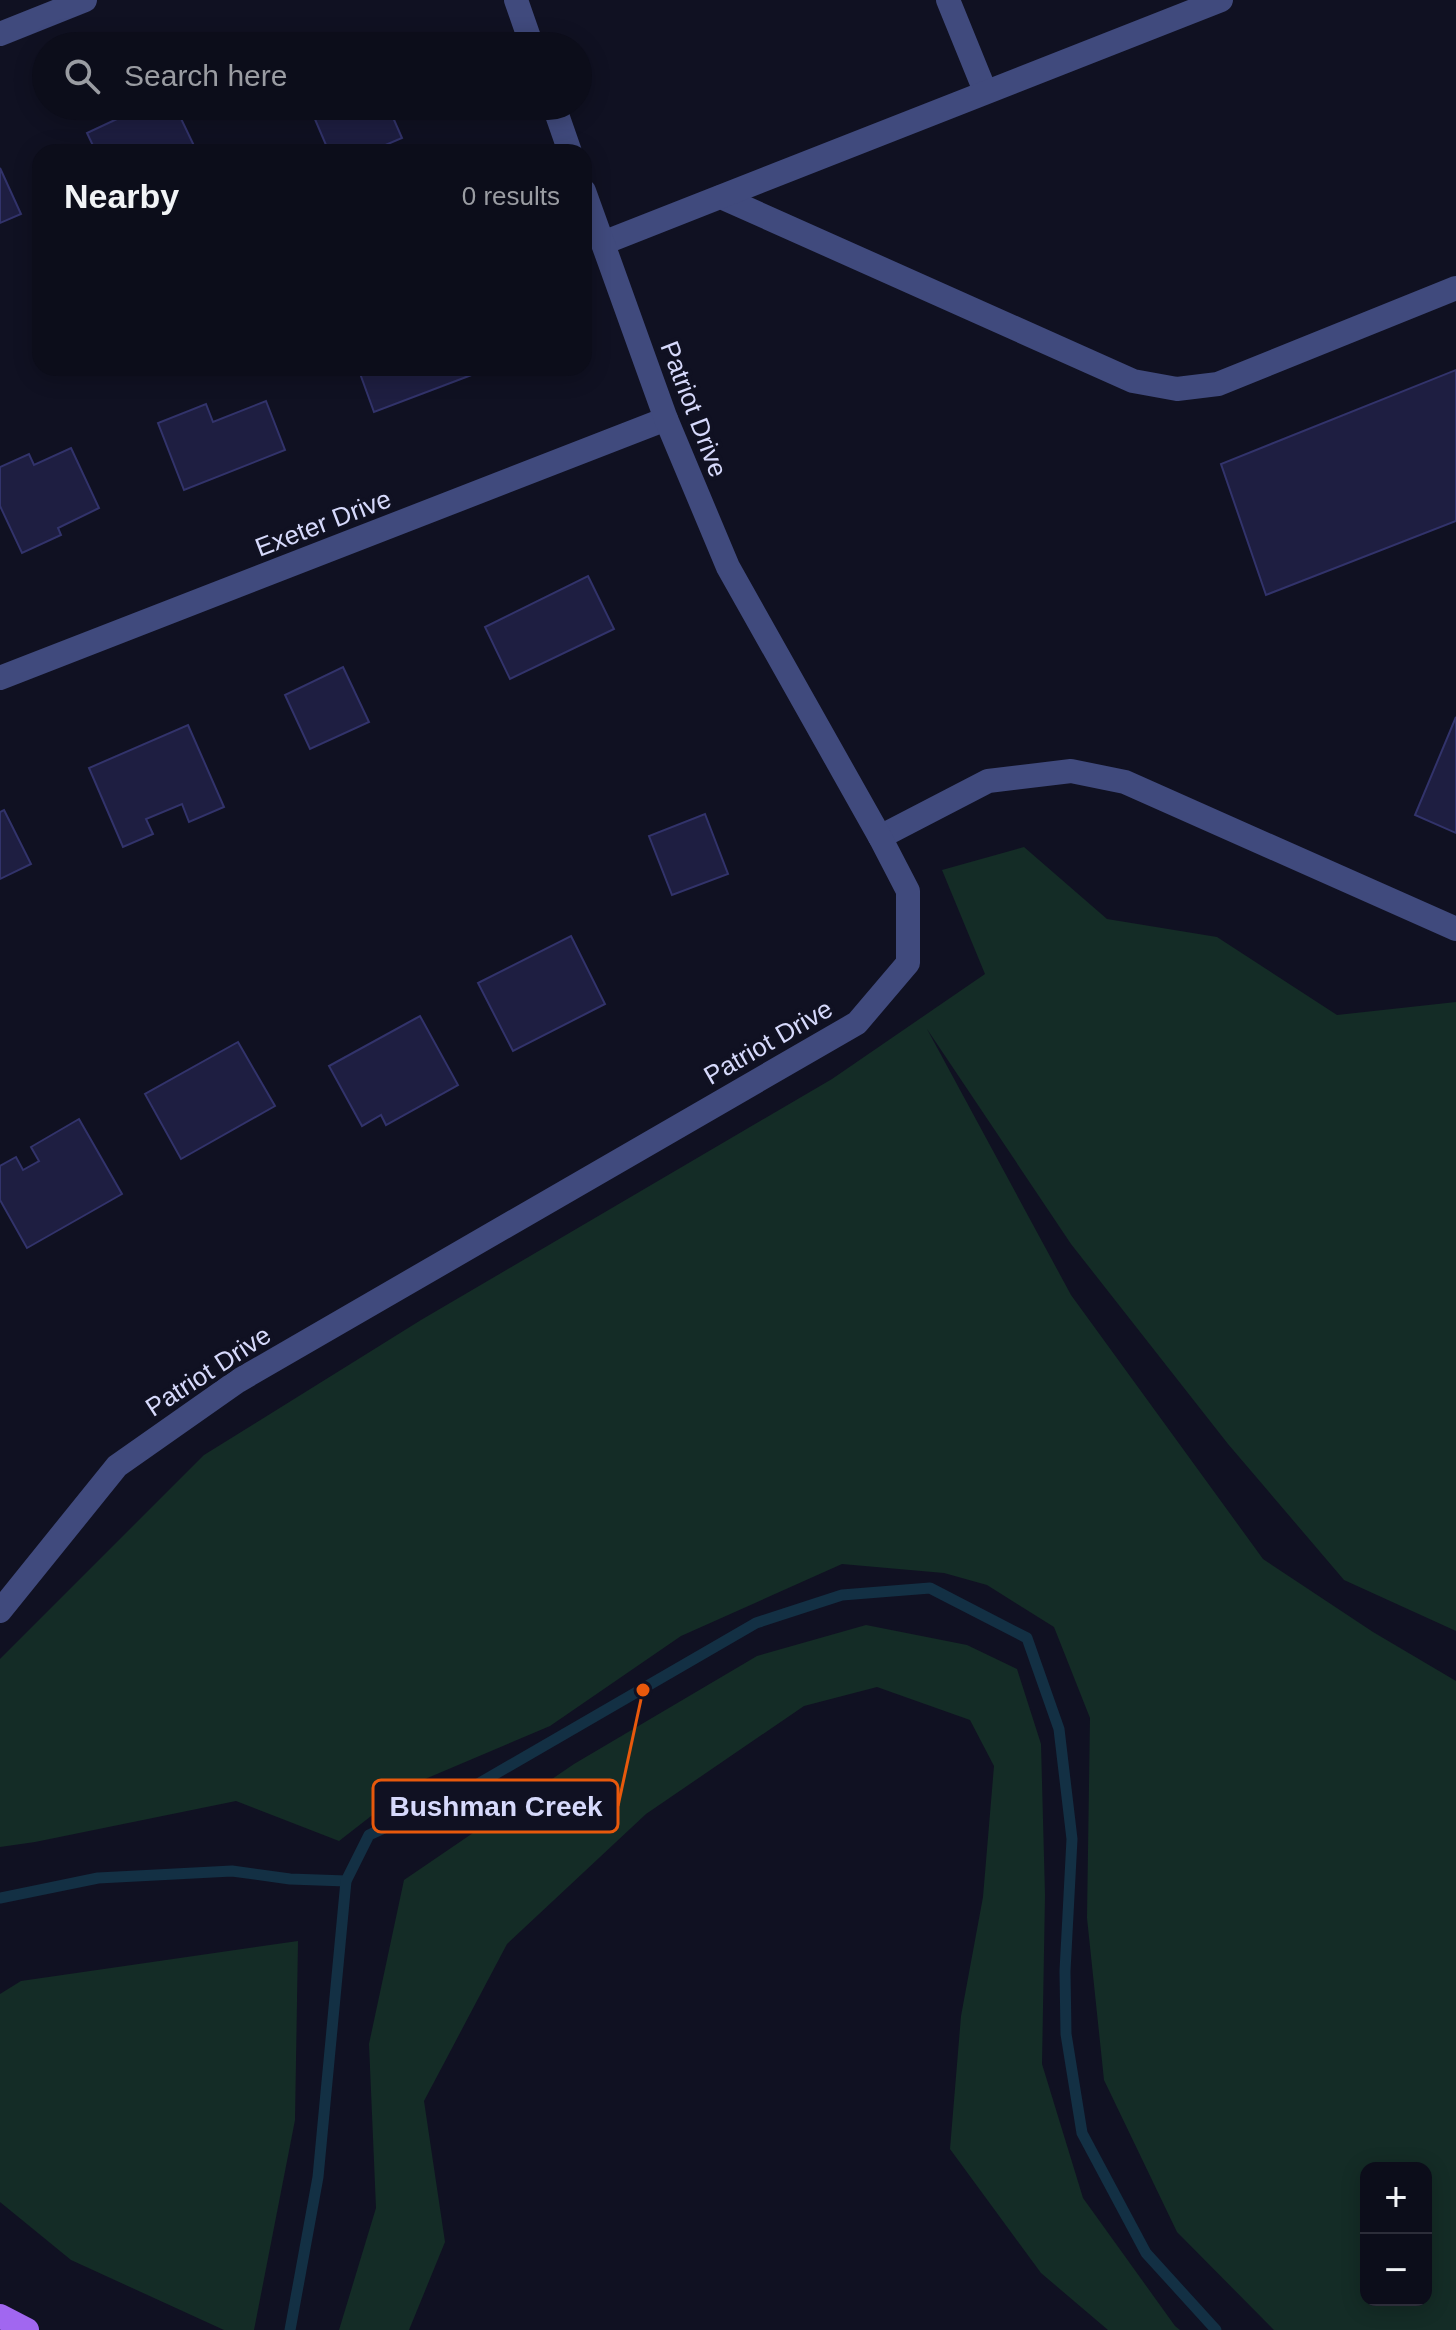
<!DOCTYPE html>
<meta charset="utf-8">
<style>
:root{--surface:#0c0d1a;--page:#1a1b27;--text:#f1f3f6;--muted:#9a9ca2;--line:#2c2d39}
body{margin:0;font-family:Arial,sans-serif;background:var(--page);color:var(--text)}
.controls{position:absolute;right:24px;bottom:24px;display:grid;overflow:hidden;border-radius:16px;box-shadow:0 4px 20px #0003}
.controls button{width:72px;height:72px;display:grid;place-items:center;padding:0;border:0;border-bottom:2px solid var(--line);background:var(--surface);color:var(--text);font:40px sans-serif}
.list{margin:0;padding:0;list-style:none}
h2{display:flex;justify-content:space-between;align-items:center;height:104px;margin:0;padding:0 32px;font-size:34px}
h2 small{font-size:26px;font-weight:400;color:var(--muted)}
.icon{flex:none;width:44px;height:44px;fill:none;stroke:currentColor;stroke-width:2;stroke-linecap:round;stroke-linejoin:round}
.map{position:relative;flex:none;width:1456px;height:2330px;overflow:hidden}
.search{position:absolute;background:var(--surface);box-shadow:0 4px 20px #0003;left:32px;top:32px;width:560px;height:88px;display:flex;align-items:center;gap:20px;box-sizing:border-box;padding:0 28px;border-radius:44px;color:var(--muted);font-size:30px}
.panel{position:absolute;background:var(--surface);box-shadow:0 4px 20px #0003;left:32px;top:144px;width:560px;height:232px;border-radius:24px}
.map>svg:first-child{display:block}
.green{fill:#142c26;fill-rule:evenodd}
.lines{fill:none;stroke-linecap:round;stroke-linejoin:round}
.stream{stroke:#133044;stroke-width:11}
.building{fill:#1e1e41;stroke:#32336b;stroke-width:2}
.minor{stroke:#404a7d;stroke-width:24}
.major{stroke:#a167f0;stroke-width:24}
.labels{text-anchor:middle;stroke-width:8;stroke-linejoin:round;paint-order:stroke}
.street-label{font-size:26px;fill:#d6d9fb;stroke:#101122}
.leader{fill:none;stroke:#e8590c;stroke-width:3}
.callout-dot{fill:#e8590c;stroke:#101122;stroke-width:3}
.callout{fill:#101122;stroke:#e8590c;stroke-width:3}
.callout-label{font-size:28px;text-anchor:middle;font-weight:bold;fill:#d6d9fb}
</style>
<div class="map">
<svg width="1456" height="2330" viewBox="0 0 1456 2330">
<rect width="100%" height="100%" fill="#101122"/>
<g class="green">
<path d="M1024,847L1107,919L1217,937L1337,1015L1456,1002V1631L1344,1580L1228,1444L1071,1244L927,1029L1071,1295L1263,1559L1373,1632L1456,1681V2330H1274L1177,2232L1104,2080L1087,1918L1090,1718L1054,1627L987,1585L944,1573L842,1564L681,1636L550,1726L411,1785L339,1841L236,1801L35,1842L0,1847V1659L204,1455L421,1320L832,1079L985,974L942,870ZM1366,2168H1426V2300H1366Z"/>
<path d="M866,1625L967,1645L1017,1669L1041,1744L1045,1895L1042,2064L1083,2198L1175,2326L1180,2330H1108L1041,2273L950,2149L961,2016L983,1897L994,1766L970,1720L877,1687L804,1706L646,1814L507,1944L424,2101L445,2242L409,2330H339L376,2208L369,2044L404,1880L574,1764L757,1656Z"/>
<path d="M298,1941L295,2120L254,2330H224L71,2260L0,2202V1994L21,1981Z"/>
</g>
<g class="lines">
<g class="stream">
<path d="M0,1898L98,1878L232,1871L290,1879L346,1881"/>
<path d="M290,2330L318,2177L346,1881L369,1835L471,1788L756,1623L842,1595L930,1588L1027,1638L1059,1729L1072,1839L1065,1971L1066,2034L1082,2133L1146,2253L1216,2330"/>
</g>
</g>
<g class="building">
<path d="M360,36L363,46H337Z"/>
<path d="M129,106H175L197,152H96L87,133L132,112Z"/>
<path d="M333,106H388L402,138L369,152H329L314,117L334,108Z"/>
<path d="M0,168L21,214L0,223Z"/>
<path d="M358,368H490L374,412Z"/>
<path d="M1456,370V521L1266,595L1221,464Z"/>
<path d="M266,401L285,450L184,490L158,423L206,404L213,422Z"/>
<path d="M71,448L99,508L58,528L61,535L22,553L0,506V467L29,454L34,465Z"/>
<path d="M588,576L614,629L510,679L485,627Z"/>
<path d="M343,667L369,722L310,749L285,695Z"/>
<path d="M1456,717V833L1415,815Z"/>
<path d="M188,725L224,807L189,822L182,804L146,819L153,834L123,847L89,768Z"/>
<path d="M4,810L31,864L0,879V812Z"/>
<path d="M705,814L728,874L672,895L649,836Z"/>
<path d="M571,936L605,1004L513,1051L478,983Z"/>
<path d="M420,1016L458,1085L386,1125L381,1115L362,1126L329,1066Z"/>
<path d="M238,1042L275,1106L181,1159L145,1094Z"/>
<path d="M79,1119L122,1194L27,1248L0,1200V1166L16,1157L23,1170L39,1161L31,1147Z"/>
</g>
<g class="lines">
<g class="minor">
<path d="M516,0L532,46"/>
<path d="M948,0L985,91"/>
<path d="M0,34L85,0"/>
<path d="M554,106L570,152"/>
<path d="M721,197L1133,381L1177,389L1218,384L1456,288"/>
<path d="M603,243C809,163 1014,80 1221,0"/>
<path d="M0,678L666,419"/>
<path d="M880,837L988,781L1071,771L1125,782L1456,929"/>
<path d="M0,1611L117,1466L238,1381L857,1023L908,963V891L880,837L728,567L666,419L584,191"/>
</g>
<path class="major" d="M0,2316L27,2330"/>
</g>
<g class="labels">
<g class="street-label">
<text transform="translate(694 409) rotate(69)" y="9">Patriot Drive</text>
<text transform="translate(323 523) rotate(-21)" y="9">Exeter Drive</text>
<text transform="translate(768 1042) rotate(-30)" y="9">Patriot Drive</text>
<text transform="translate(208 1371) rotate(-33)" y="9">Patriot Drive</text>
</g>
</g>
<path class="leader" d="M643 1690L618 1806"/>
<circle class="callout-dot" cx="643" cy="1690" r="8"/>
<rect class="callout" x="373" y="1780" width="245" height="52" rx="8"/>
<g class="callout-label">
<text x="496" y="1816">Bushman Creek</text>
</g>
</svg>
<div class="controls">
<button>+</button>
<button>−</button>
</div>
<div class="search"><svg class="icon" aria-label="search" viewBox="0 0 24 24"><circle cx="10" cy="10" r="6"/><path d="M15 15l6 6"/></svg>Search here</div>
<section class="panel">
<h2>Nearby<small>0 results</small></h2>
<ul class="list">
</ul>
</section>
</div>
